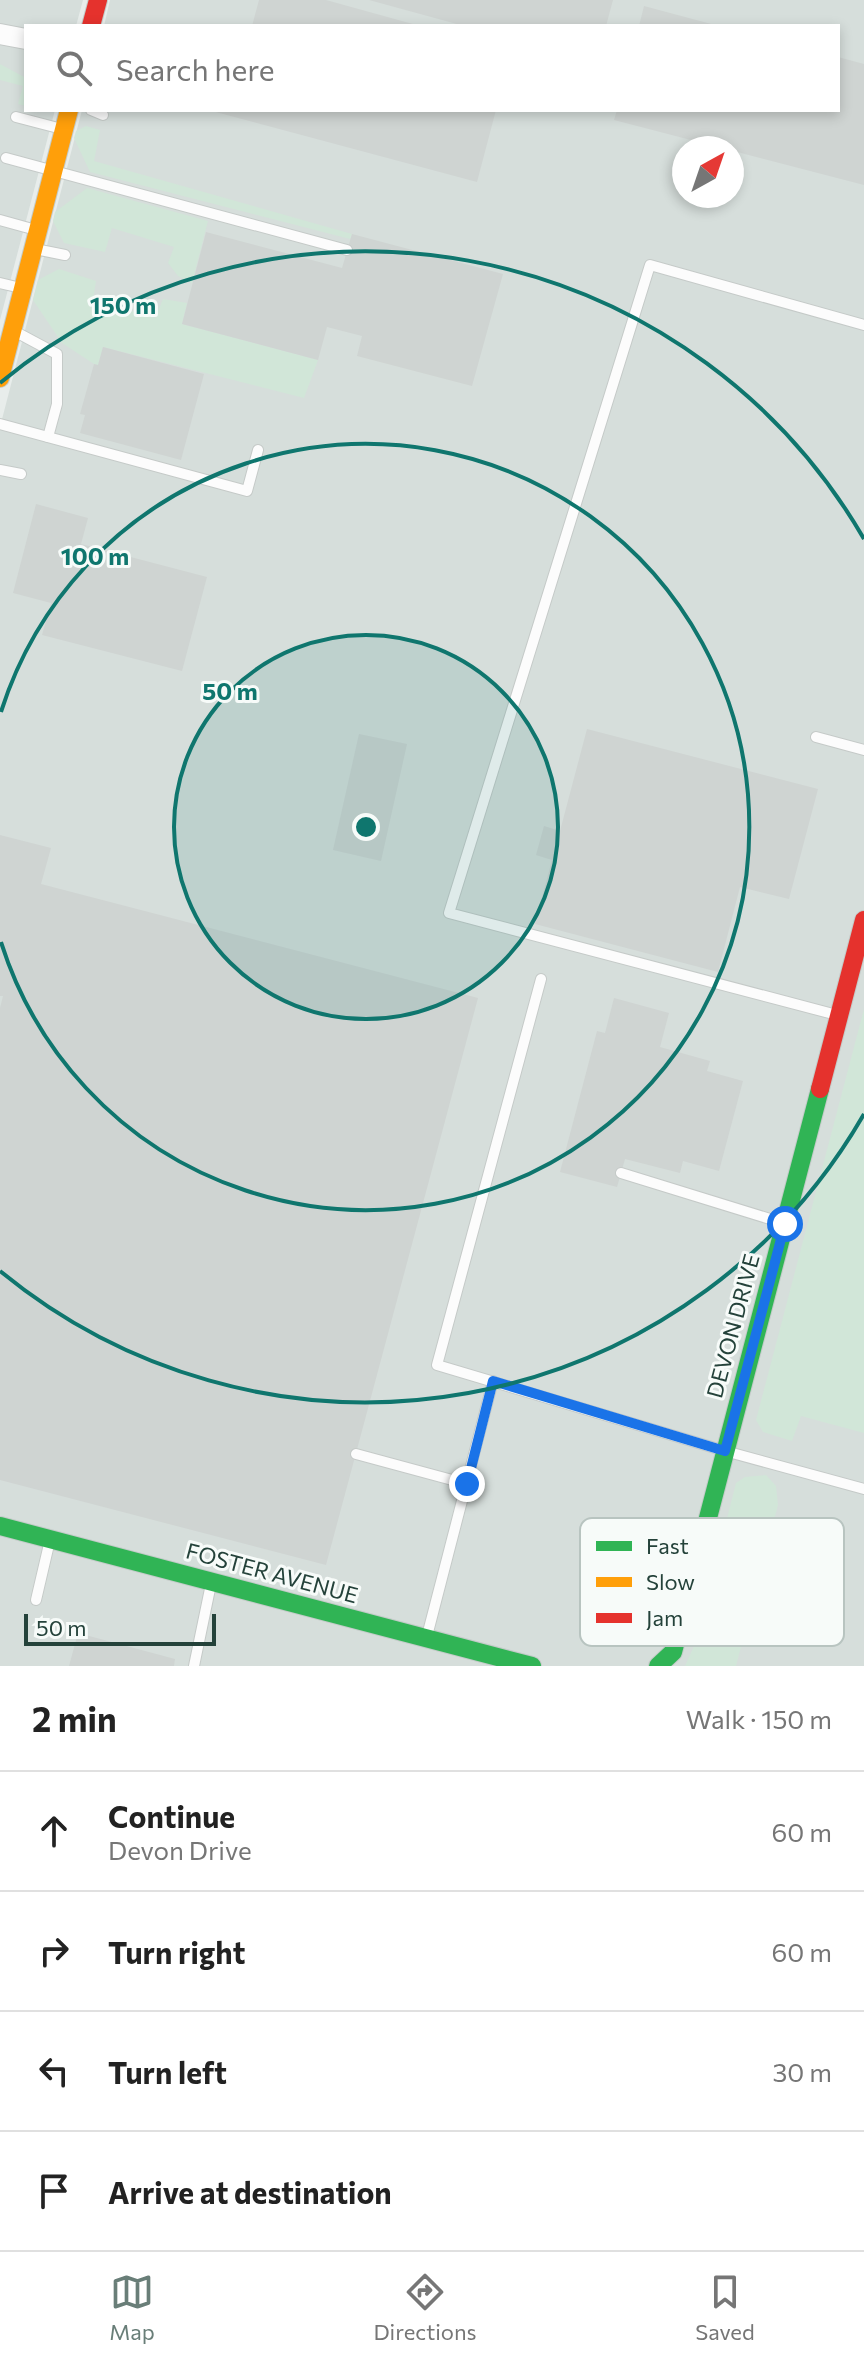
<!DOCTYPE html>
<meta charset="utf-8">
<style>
:root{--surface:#fff;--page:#f2f2f2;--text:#222;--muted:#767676;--line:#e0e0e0;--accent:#697e78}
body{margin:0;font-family:Commissioner,sans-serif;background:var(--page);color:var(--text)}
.compass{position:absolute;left:672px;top:136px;width:72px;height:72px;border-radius:50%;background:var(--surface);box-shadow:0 4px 12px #0003;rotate:40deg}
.scale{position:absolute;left:24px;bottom:20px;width:192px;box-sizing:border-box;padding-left:8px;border:4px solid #24423a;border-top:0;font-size:22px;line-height:28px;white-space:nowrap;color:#24423a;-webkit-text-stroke:6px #f7fbf9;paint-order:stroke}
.stop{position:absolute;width:24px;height:24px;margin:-18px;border:6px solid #1a73e8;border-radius:50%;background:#fff}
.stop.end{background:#1a73e8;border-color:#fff;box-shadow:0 2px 8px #0008}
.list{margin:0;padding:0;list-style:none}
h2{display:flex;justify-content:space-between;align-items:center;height:104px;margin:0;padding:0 32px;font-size:34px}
h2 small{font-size:26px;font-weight:400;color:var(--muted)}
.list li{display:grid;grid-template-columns:52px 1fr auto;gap:24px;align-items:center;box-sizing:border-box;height:120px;padding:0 32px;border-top:2px solid var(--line)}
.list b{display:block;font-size:30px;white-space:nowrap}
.list p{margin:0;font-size:26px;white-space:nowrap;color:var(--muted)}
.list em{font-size:26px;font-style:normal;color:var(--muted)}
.icon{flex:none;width:44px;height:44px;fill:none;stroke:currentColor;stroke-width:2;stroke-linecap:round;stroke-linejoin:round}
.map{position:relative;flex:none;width:864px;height:1666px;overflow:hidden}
.search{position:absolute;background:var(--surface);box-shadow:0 4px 12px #0003;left:24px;right:24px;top:24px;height:88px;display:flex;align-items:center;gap:20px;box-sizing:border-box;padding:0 28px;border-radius:0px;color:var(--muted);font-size:30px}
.sheet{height:584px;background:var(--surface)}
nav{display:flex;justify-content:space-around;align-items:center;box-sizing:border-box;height:112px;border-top:2px solid var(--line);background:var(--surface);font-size:22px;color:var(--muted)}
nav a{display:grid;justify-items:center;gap:4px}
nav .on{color:var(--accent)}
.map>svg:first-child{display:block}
.built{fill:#d6dedb;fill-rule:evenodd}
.green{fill:#d1e6d8}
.building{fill:#cfd4d2}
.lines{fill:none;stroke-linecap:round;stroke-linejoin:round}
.lane-casing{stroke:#c5cac8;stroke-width:12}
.street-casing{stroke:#c5cac8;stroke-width:22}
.fast-casing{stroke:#c3cbc8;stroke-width:20}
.slow-casing{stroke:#c3cbc8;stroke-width:20}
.jam-casing{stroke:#c3cbc8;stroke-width:20}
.lane{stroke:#fcfcfc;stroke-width:10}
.street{stroke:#fcfcfc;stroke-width:20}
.fast{stroke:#30b455;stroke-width:18}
.slow{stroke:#ff9f0a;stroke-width:18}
.jam{stroke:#e5322d;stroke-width:18}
.route{stroke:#1a73e8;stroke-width:10}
.ring{fill:none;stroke:#0f766e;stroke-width:4}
.labels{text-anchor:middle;stroke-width:6;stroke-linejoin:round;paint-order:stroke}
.street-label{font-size:22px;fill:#24423a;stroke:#f7fbf9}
.key{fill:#f7fbf9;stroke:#b8c4c0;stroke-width:2}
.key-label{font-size:22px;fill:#24423a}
.centre{fill:#0f766e;stroke:#f7fbf9;stroke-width:4}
.ring-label{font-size:24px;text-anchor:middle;font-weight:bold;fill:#0f766e;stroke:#f7fbf9;stroke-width:6;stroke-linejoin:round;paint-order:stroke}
</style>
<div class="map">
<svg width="864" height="1666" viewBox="0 0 864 1666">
<rect width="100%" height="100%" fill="#e8edeb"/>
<g class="built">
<path d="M0,0H83L76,26H26V110H55L0,320Z"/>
<path d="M110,0H864V1666H0V427L82,110H838V26H104ZM684,148H732V196H684Z"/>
</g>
<g class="green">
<path d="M0,64L26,78V106L18,104L23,86L0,80Z"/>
<path d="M86,126L100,130L94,161L352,234L350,239L90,172L74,138L76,131Z"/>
<path d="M87,188L208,221L192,283L178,276L168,263L174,247L112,228L105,252L64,243L53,221L55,212Z"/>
<path d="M59,269L96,281L93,300L155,318L163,299L187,303L182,324L318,360L304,398L103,347L98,365L94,364L62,343L33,300L38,280Z"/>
<path d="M864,1009V1433L801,1416L792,1441L763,1432L756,1420Z"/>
<path d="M766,1475L776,1486L778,1505L736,1666H685L695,1644L736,1483L745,1477Z"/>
</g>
<g class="building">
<path d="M259,0H326L420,26H252Z"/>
<path d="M369,0H613L606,26H464Z"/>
<path d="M644,6L715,25V26H639Z"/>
<path d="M838,57L864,64V185L614,120L617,110H838Z"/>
<path d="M208,110H496L477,182Z"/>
<path d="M206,232L342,268L352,234L503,274L472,386L357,356L362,336L327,327L318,360L182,324Z"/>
<path d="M103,347L204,374L181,460L80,433L85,415L80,414L94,364L98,365Z"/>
<path d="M36,504L88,518L81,544L207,577L182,671L42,635L51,603L13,593Z"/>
<path d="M587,729L818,789L789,899L740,887L718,972L535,924L552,860L536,855L544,826L560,831Z"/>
<path d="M359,734L407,744L381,861L333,850Z"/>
<path d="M0,835L51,848L41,884L478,998L326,1565L0,1480V1008L3,996H0Z"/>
<path d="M614,998L669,1013L660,1047L710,1061L707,1071L743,1081L719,1171L683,1161L680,1173L625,1159L617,1187L560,1172L597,1031L605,1033Z"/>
<path d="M78,1633L175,1659L174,1666H69Z"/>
</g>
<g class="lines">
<g class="lane-casing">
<g id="lane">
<path d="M91,110L103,115"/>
<path d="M16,117L62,129"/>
<path d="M6,158L347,250"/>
<path d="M0,220L36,230"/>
<path d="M35,249L65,255"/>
<path d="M0,283L21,288"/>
<path d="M14,331L57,354V404L48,437"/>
<path d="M0,424L247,491L258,450"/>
<path d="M0,470L21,474"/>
<path d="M816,737L864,750"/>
<path d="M541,979L437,1365L725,1451L864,1489"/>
<path d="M837,1015L449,913L650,265L864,325"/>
<path d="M621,1173L783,1223"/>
<path d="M356,1454L467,1484"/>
<path d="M36,1600L50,1540"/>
<path d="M427,1636L493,1381"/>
<path d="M194,1666L211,1584"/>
</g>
</g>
<g class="street-casing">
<path id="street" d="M0,34L26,39"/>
</g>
<g class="fast-casing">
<g id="fast">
<path d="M0,1526L532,1666"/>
<path d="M658,1666L673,1652L820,1089"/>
</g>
</g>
<g class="slow-casing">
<path id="slow" d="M0,378L69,110"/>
</g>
<g class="jam-casing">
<g id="jam">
<path d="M91,26L98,0"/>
<path d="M820,1089L864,920"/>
</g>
</g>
<use href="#lane" class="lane"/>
<use href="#street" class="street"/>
<use href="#fast" class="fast"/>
<use href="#slow" class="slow"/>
<use href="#jam" class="jam"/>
</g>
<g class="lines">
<path class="route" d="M467,1484L493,1381L725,1451L785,1224"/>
</g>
<circle cx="366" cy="827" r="192" fill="#0f766e" fill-opacity=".12"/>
<g class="ring">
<circle cx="366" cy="827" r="192"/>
<path d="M1 712A383 383 0 1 1 1 942"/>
<path d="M864 1114A575 575 0 0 1 0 1271M0 383A575 575 0 0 1 864 539"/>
</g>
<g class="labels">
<g class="street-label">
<text transform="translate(733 1326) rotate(-75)" y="8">DEVON DRIVE</text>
<text transform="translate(272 1573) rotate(15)" y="8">FOSTER AVENUE</text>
</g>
</g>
<rect x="580" y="1518" width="264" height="128" rx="12" class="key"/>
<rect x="596" y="1541" width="36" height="10" fill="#30b455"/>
<rect x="596" y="1577" width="36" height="10" fill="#ff9f0a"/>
<rect x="596" y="1613" width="36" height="10" fill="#e5322d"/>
<g class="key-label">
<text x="646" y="1554">Fast</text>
<text x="646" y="1590">Slow</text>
<text x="646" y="1626">Jam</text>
</g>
<circle cx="366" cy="827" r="12" class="centre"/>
<g class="ring-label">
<text x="123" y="314">150 m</text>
<text x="95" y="565">100 m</text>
<text x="230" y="700">50 m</text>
</g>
</svg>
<svg class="compass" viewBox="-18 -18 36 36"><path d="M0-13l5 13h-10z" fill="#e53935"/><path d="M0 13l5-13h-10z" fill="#767676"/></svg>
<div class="scale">50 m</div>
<div class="stop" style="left:785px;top:1224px"></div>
<div class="stop end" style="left:467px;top:1484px"></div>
<div class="search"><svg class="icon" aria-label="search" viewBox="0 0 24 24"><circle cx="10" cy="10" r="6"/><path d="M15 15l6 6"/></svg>Search here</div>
</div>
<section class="sheet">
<h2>2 min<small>Walk · 150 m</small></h2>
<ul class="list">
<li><svg class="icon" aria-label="ahead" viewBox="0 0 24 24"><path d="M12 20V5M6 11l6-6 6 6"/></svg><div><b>Continue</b><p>Devon Drive</p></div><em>60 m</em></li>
<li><svg class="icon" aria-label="right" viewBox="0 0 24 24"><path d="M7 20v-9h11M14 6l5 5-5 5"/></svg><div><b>Turn right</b></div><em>60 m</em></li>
<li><svg class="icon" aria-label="left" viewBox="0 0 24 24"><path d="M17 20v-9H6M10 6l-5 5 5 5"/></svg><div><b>Turn left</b></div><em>30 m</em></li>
<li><svg class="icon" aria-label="arrive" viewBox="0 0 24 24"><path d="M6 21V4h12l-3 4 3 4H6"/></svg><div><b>Arrive at destination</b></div></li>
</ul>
</section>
<nav>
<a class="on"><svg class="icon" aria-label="map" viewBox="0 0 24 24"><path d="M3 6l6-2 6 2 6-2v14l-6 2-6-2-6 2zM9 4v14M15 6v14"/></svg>Map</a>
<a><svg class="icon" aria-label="directions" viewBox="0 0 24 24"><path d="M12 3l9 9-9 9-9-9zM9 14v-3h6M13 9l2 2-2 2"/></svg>Directions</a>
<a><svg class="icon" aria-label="saved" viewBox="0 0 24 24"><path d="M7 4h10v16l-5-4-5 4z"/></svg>Saved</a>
</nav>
